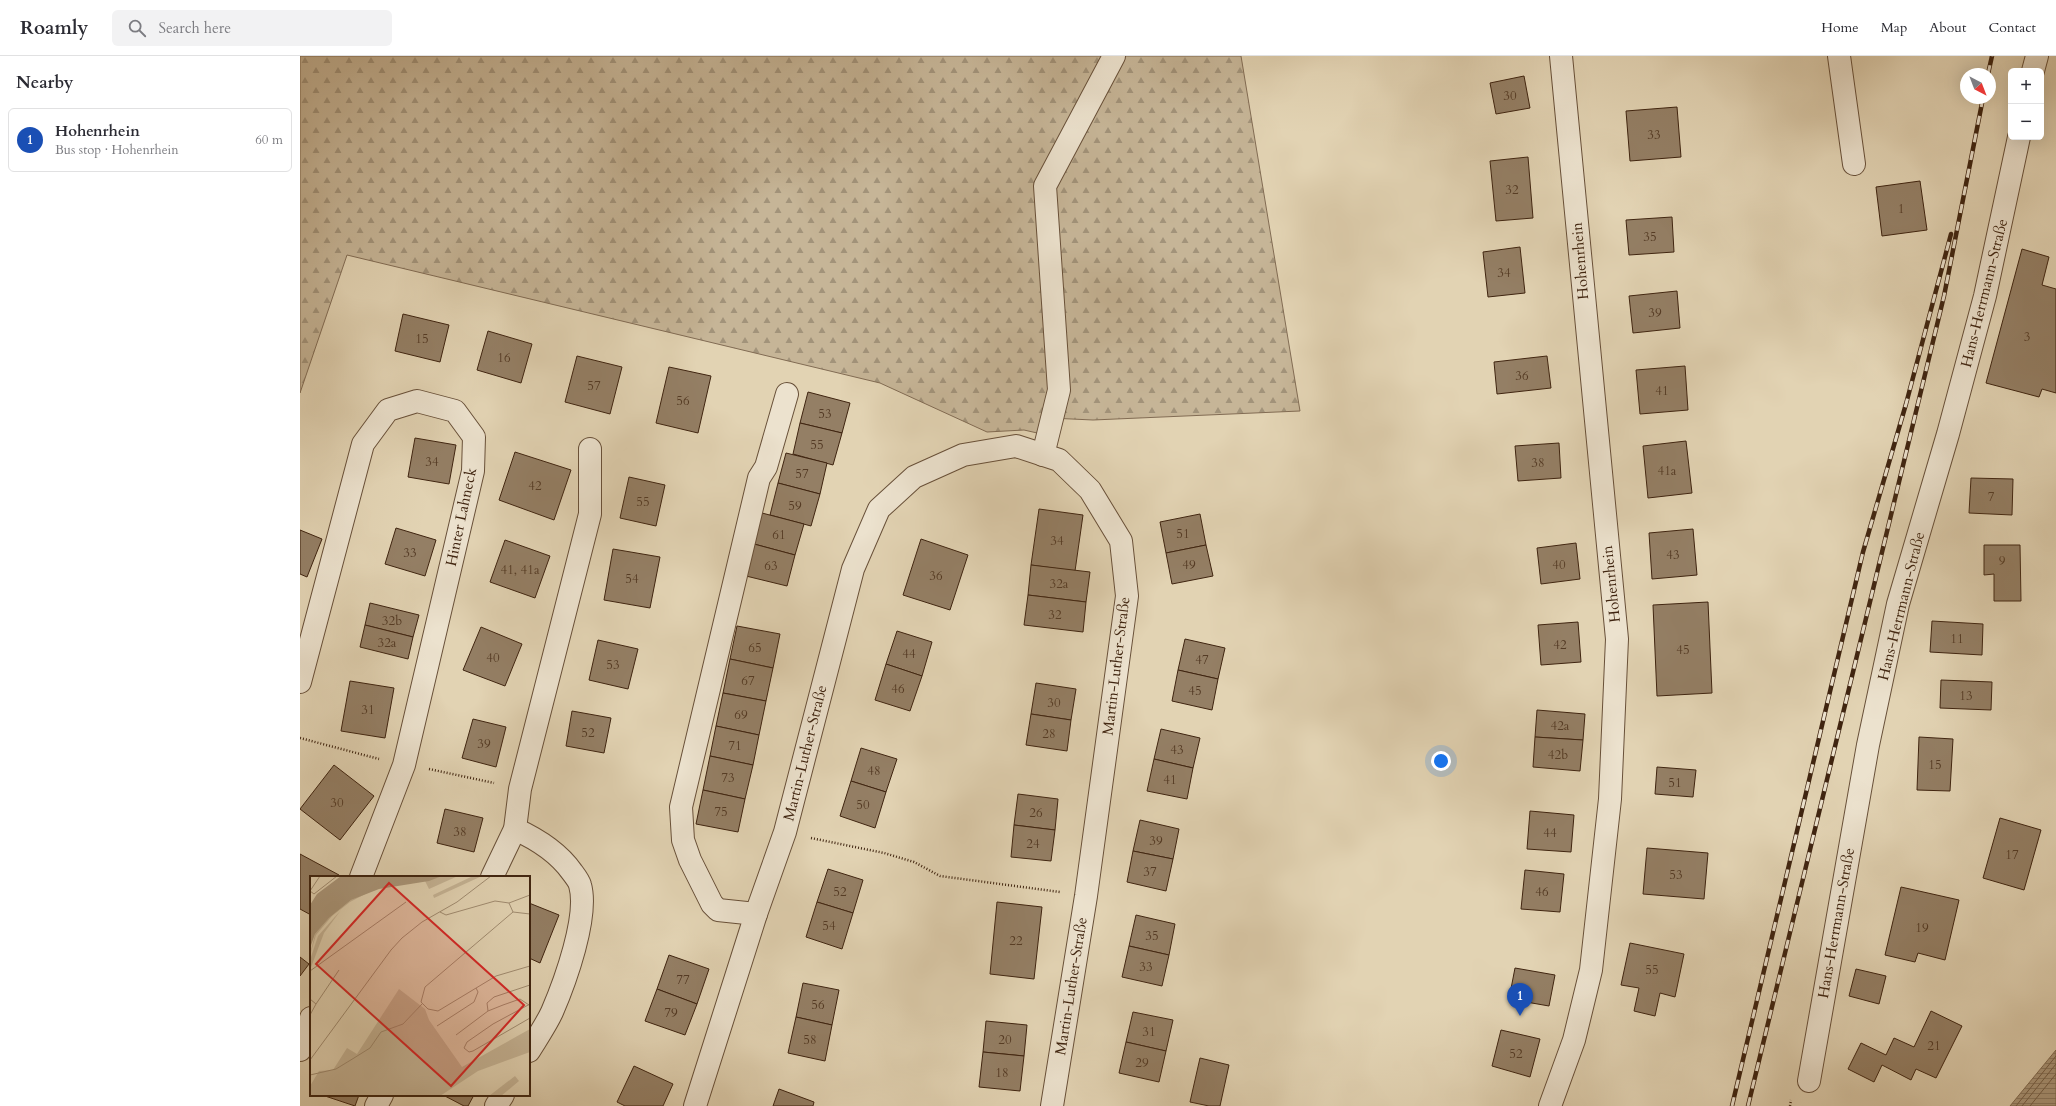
<!DOCTYPE html>
<meta charset="utf-8">
<style>
:root{--surface:#fff;--page:#f2f2f3;--text:#2b2b33;--muted:#7c7c81;--line:#e1e1e2;--accent:#7c3aed}
body{margin:0;font-family:Cardo,serif;background:var(--page);color:var(--text)}
.controls{position:absolute;right:12px;top:12px;display:grid;overflow:hidden;border-radius:6px;box-shadow:0 4px 16px #0002}
.controls button{width:36px;height:36px;display:grid;place-items:center;padding:0;border:0;border-bottom:1px solid var(--line);background:var(--surface);color:var(--text);font:20px sans-serif}
.compass{position:absolute;left:1660px;top:12px;width:36px;height:36px;border-radius:50%;background:var(--surface);box-shadow:0 4px 16px #0002;rotate:138deg}
.you{position:absolute;left:1141px;top:705px;width:14px;height:14px;margin:-10px;border:3px solid #fff;border-radius:50%;background:#1a73e8;box-shadow:0 0 0 6px #1a73e833}
.badge{display:grid;place-items:center;width:26px;height:26px;border-radius:50%;background:var(--accent);color:#fff;font-size:13px;font-weight:700}
.pin{position:absolute;translate:-50% -33px;filter:drop-shadow(0 1px 2px #0008)}
.pin::after{content:'';position:absolute;top:21px;width:14px;height:12px;background:inherit;clip-path:polygon(0 0,100% 0,50% 100%)}
.list{margin:0;padding:0;list-style:none}
h2{display:flex;justify-content:space-between;align-items:center;height:52px;margin:0;padding:0 16px;font-size:17px}
h2 small{font-size:13px;font-weight:400;color:var(--muted)}
.list li{display:grid;grid-template-columns:26px 1fr auto;gap:12px;align-items:center;box-sizing:border-box;height:64px;margin:0 8px 8px;padding:0 8px;border:1px solid var(--line);border-radius:6px}
.list b{display:block;font-size:15px;white-space:nowrap}
.list p{margin:0;font-size:13px;white-space:nowrap;color:var(--muted)}
.list em{font-size:13px;font-style:normal;color:var(--muted)}
.icon{flex:none;width:22px;height:22px;fill:none;stroke:currentColor;stroke-width:2;stroke-linecap:round;stroke-linejoin:round}
.map{position:relative;flex:none;width:1756px;height:1050px;overflow:hidden}
header{display:flex;align-items:center;gap:24px;box-sizing:border-box;height:56px;padding:0 20px;background:var(--surface);border-bottom:1px solid var(--line)}
header strong{font-size:19px}
nav{display:flex;gap:22px;margin-inline-start:auto;font-size:14px}
.search{width:280px;height:36px;background:var(--page);display:flex;align-items:center;gap:10px;box-sizing:border-box;padding:0 14px;border-radius:6px;color:var(--muted);font-size:15px}
main{display:flex}
aside{flex:1;background:var(--surface)}
.map>svg:first-child{display:block}
.forest{fill:url(#forest-firs);stroke:#826c54}
.water{fill:url(#water-rules);stroke:#806a51}
.lines{fill:none;stroke-linecap:round;stroke-linejoin:round}
.shore{stroke:#755e46;stroke-width:1}
.building{fill:#947f65;stroke:#3f2410}
.minor-casing{stroke:#685039;stroke-width:24}
.path{stroke:#3f2410;stroke-width:2.5;stroke-dasharray:1 2;stroke-linecap:butt}
.minor{stroke:#ece2ce;stroke-width:22}
.rail-casing{stroke:#3f2410;stroke-width:4.5}
.rail{stroke:#ece2ce;stroke-width:3;stroke-dasharray:9;stroke-linecap:butt}
.labels{text-anchor:middle;stroke-width:3;stroke-linejoin:round;paint-order:stroke}
.number-label{font-size:13px;fill:#543b25}
.street-label{font-size:15px;fill:#3f2410;stroke:#ece2ce}
.inset-road{fill:none;stroke:#a18d72;stroke-width:1}
.view{fill:#d62828;fill-opacity:0.15;stroke:#d62828;stroke-width:2}
.inset-edge{fill:none;stroke:#3f2410;stroke-width:2}
</style>
<header>
<strong>Roamly</strong>
<div class="search"><svg class="icon" aria-label="search" viewBox="0 0 24 24"><circle cx="10" cy="10" r="6"/><path d="M15 15l6 6"/></svg>Search here</div>
<nav><a>Home</a><a>Map</a><a>About</a><a>Contact</a></nav>
</header>
<main>
<aside>
<h2>Nearby<small></small></h2>
<ul class="list">
<li><span class="badge" style="background:#1a4fb4">1</span><div><b>Hohenrhein</b><p>Bus stop · Hohenrhein</p></div><em>60 m</em></li>
</ul>
</aside>
<div class="map">
<svg width="1756" height="1050" viewBox="0 0 1756 1050">
<defs>
<pattern id="forest-firs" width="22" height="20" patternUnits="userSpaceOnUse"><rect width="22" height="20" fill="#c6b597"/><path d="M5 1l3.5 6h-7zM16 11l3.5 6h-7z" fill="#a2937a"/></pattern>
<pattern id="water-rules" width="6" height="5" patternUnits="userSpaceOnUse"><rect width="6" height="5" fill="#ab987c"/><path d="M0 2.5h6" fill="none" stroke="#8d7c64"/></pattern>
</defs>
<rect width="100%" height="100%" fill="#e2d3b3"/>
<filter id="stains"><feTurbulence type="fractalNoise" baseFrequency=".005" numOctaves="4"/><feColorMatrix values="0 0 0 0 .2 0 0 0 0 .09 0 0 0 0 .02 0 0 0 .5 -.17"/></filter>
<radialGradient id="worn" r=".72"><stop offset=".6" stop-color="#630" stop-opacity="0"/><stop offset="1" stop-color="#630" stop-opacity=".3"/></radialGradient>
<path class="forest" d="M0,0H941L1000,355L793,364L750,362L746,379L724,374L687,376L580,327L47,199L0,337Z"/>
<path class="water" d="M1756,994V1050H1710Z"/>
<g class="lines">
<g class="shore">
<path d="M1716,1050L1756,1000"/>
<path d="M1722,1050L1756,1008"/>
<path d="M1730,1050L1756,1018"/>
</g>
</g>
<g class="building">
<path d="M1224,20L1230,52L1196,58L1190,27Z"/>
<path d="M1377,51L1381,101L1330,105L1326,55Z"/>
<path d="M1228,101L1233,162L1196,165L1190,105Z"/>
<path d="M1620,125L1627,174L1582,180L1576,131Z"/>
<path d="M1372,161L1374,196L1329,199L1326,164Z"/>
<path d="M1220,191L1225,237L1188,241L1183,196Z"/>
<path d="M1722,193L1749,201L1742,229L1756,233V337L1742,333L1739,341L1686,327Z"/>
<path d="M1377,235L1380,272L1333,277L1329,240Z"/>
<path d="M103,258L149,269L140,306L95,295Z"/>
<path d="M188,275L232,288L221,327L177,314Z"/>
<path d="M277,300L322,311L310,358L265,346Z"/>
<path d="M1247,300L1251,332L1197,338L1194,306Z"/>
<path d="M1385,310L1388,354L1340,358L1336,314Z"/>
<path d="M369,311L411,320L398,377L356,367Z"/>
<path d="M508,336L550,347L542,377L500,367Z"/>
<path d="M500,367L542,377L533,409L493,398Z"/>
<path d="M115,382L156,389L149,428L108,421Z"/>
<path d="M1386,385L1392,437L1348,442L1343,390Z"/>
<path d="M1259,387L1261,422L1218,425L1215,390Z"/>
<path d="M215,396L271,414L254,464L199,444Z"/>
<path d="M486,397L527,407L520,438L478,427Z"/>
<path d="M329,421L365,429L356,470L320,462Z"/>
<path d="M1671,422L1713,423L1712,459L1669,457Z"/>
<path d="M478,427L520,438L511,470L470,459Z"/>
<path d="M739,453L783,459L775,515L731,509Z"/>
<path d="M462,457L504,468L495,499L454,488Z"/>
<path d="M900,458L906,489L866,497L860,466Z"/>
<path d="M96,472L136,484L125,520L85,508Z"/>
<path d="M1393,473L1397,519L1352,523L1349,477Z"/>
<path d="M0,474L22,483L7,521L0,518Z"/>
<path d="M621,483L668,499L650,554L603,539Z"/>
<path d="M205,484L250,500L235,542L190,526Z"/>
<path d="M1276,487L1280,523L1241,528L1237,492Z"/>
<path d="M454,488L495,499L487,530L446,520Z"/>
<path d="M906,489L913,520L872,528L866,497Z"/>
<path d="M1684,489H1720L1721,545H1694V518L1684,519Z"/>
<path d="M313,493L360,501L350,552L304,544Z"/>
<path d="M731,509L790,516L786,546L728,539Z"/>
<path d="M728,539L786,546L783,576L724,569Z"/>
<path d="M1408,546L1412,637L1357,640L1353,549Z"/>
<path d="M70,547L119,559L113,581L65,569Z"/>
<path d="M1632,565L1683,568L1682,599L1630,596Z"/>
<path d="M1278,566L1281,606L1241,609L1238,569Z"/>
<path d="M65,569L113,581L108,603L60,591Z"/>
<path d="M437,570L480,578L473,612L430,603Z"/>
<path d="M181,571L222,588L205,630L163,614Z"/>
<path d="M597,575L632,586L622,620L586,608Z"/>
<path d="M885,583L925,592L918,623L878,614Z"/>
<path d="M298,584L338,593L328,633L289,624Z"/>
<path d="M430,603L473,612L466,645L423,637Z"/>
<path d="M586,608L622,620L610,655L575,644Z"/>
<path d="M878,614L918,623L912,654L872,645Z"/>
<path d="M1641,624L1692,626L1691,654L1640,652Z"/>
<path d="M50,625L94,632L85,682L41,675Z"/>
<path d="M736,627L776,633L771,664L731,658Z"/>
<path d="M423,637L466,645L459,679L416,670Z"/>
<path d="M1237,654L1285,658L1283,684L1235,681Z"/>
<path d="M272,655L311,662L304,697L266,690Z"/>
<path d="M731,658L771,664L767,695L726,689Z"/>
<path d="M173,663L206,671L196,711L162,702Z"/>
<path d="M416,670L459,679L453,709L410,700Z"/>
<path d="M861,673L900,682L893,712L854,703Z"/>
<path d="M1235,681L1283,684L1280,715L1233,711Z"/>
<path d="M1619,681L1653,683L1650,735L1617,734Z"/>
<path d="M561,692L597,703L586,736L551,725Z"/>
<path d="M410,700L453,709L445,743L403,734Z"/>
<path d="M854,703L893,712L887,743L847,735Z"/>
<path d="M34,709L74,740L40,784L0,753Z"/>
<path d="M1357,711L1396,714L1393,741L1355,738Z"/>
<path d="M551,725L586,736L575,772L540,760Z"/>
<path d="M403,734L445,743L438,776L396,768Z"/>
<path d="M718,738L758,743L755,774L714,769Z"/>
<path d="M145,753L183,762L174,796L137,787Z"/>
<path d="M1230,755L1274,759L1271,796L1227,793Z"/>
<path d="M1700,762L1741,774L1724,834L1683,822Z"/>
<path d="M840,764L879,773L873,803L833,795Z"/>
<path d="M714,769L755,774L751,805L711,801Z"/>
<path d="M1347,792L1408,797L1404,843L1343,838Z"/>
<path d="M833,795L873,803L866,835L827,826Z"/>
<path d="M0,798L39,819L38,821H11V859L0,853Z"/>
<path d="M528,813L563,824L553,857L517,846Z"/>
<path d="M1225,814L1264,818L1260,856L1221,853Z"/>
<path d="M1601,831L1659,844L1645,904L1618,897L1615,906L1585,899Z"/>
<path d="M517,846L553,857L542,893L506,881Z"/>
<path d="M697,846L742,851L734,923L690,918Z"/>
<path d="M229,847L259,859L240,907L229,902Z"/>
<path d="M836,859L875,868L869,899L829,890Z"/>
<path d="M1330,887L1384,898L1375,941L1360,937L1355,960L1334,955L1339,932L1321,929Z"/>
<path d="M829,890L869,899L862,930L822,921Z"/>
<path d="M369,899L409,913L397,948L357,933Z"/>
<path d="M0,901L9,908L0,920Z"/>
<path d="M1215,912L1255,919L1249,950L1209,943Z"/>
<path d="M1556,913L1586,920L1579,948L1549,940Z"/>
<path d="M503,927L539,934L532,969L496,961Z"/>
<path d="M357,933L397,948L385,979L345,965Z"/>
<path d="M1631,955L1662,970L1636,1022L1616,1013L1611,1024L1582,1009L1574,1026L1548,1013L1561,987L1586,999L1594,982L1614,991Z"/>
<path d="M833,956L873,964L866,995L826,986Z"/>
<path d="M496,961L532,969L525,1005L488,997Z"/>
<path d="M686,965L727,969L724,1000L683,996Z"/>
<path d="M1201,974L1240,983L1230,1021L1192,1010Z"/>
<path d="M826,986L866,995L859,1026L819,1017Z"/>
<path d="M683,996L724,1000L720,1035L679,1031Z"/>
<path d="M900,1002L929,1009L920,1050H909L890,1046Z"/>
<path d="M334,1010L373,1028L363,1050H325L317,1046Z"/>
<path d="M479,1033L514,1046L513,1050H473Z"/>
<path d="M22,1039H59L55,1050Z"/>
<path d="M143,1039H174L168,1050H164Z"/>
</g>
<g class="lines">
<g class="minor-casing">
<g id="minor">
<path d="M1539,0L1554,108"/>
<path d="M1733,15L1737,0"/>
<path d="M743,399L759,334L745,130L814,0"/>
<path d="M0,626L63,388L88,354L117,345L155,355L174,381L173,415L104,709L61,821"/>
<path d="M215,773C237,783 258,796 272,816C275,820 279,825 280,829C289,860 265,926 252,956C246,969 237,982 229,995"/>
<path d="M192,821L215,773L220,733L290,458V393"/>
<path d="M456,858L418,854L412,848L390,804L383,784L381,751L459,422L466,411L487,338"/>
<path d="M0,994L11,962"/>
<path d="M1509,1025L1568,689L1598,548L1648,378L1685,240L1719,81"/>
<path d="M76,1050L82,1039"/>
<path d="M196,1050L203,1039"/>
<path d="M395,1050L456,858L485,776L553,513L579,453L614,421L663,399L716,390L759,404L790,434L821,485L827,540L786,840L752,1050"/>
<path d="M1250,1050L1274,984L1291,914L1310,743L1317,583L1261,0"/>
</g>
</g>
<g class="path">
<path d="M0,682L79,703"/>
<path d="M129,713L194,727"/>
<path d="M511,782L584,797L614,806L640,820L760,836"/>
<path d="M1490,1050L1491,1044"/>
</g>
<use href="#minor" class="minor"/>
<g class="rail-casing">
<g id="rail">
<path d="M1688,18L1692,0"/>
<path d="M1432,1050L1563,496L1606,348L1651,178"/>
<path d="M1448,1050L1644,240L1683,42"/>
</g>
</g>
<use href="#rail" class="rail"/>
</g>
<g class="labels">
<g class="number-label">
<text x="1210" y="44">30</text>
<text x="1354" y="83">33</text>
<text x="1212" y="138">32</text>
<text x="1601" y="157">1</text>
<text x="1350" y="185">35</text>
<text x="1204" y="221">34</text>
<text x="1355" y="261">39</text>
<text x="1727" y="285">3</text>
<text x="122" y="287">15</text>
<text x="204" y="306">16</text>
<text x="1222" y="324">36</text>
<text x="294" y="334">57</text>
<text x="1362" y="339">41</text>
<text x="383" y="349">56</text>
<text x="525" y="362">53</text>
<text x="517" y="393">55</text>
<text x="132" y="410">34</text>
<text x="1238" y="411">38</text>
<text x="1367" y="419">41a</text>
<text x="502" y="422">57</text>
<text x="235" y="434">42</text>
<text x="1691" y="445">7</text>
<text x="343" y="450">55</text>
<text x="495" y="454">59</text>
<text x="883" y="482">51</text>
<text x="479" y="483">61</text>
<text x="757" y="489">34</text>
<text x="110" y="501">33</text>
<text x="1373" y="503">43</text>
<text x="1702" y="509">9</text>
<text x="889" y="513">49</text>
<text x="1259" y="513">40</text>
<text x="471" y="514">63</text>
<text x="220" y="518">41, 41a</text>
<text x="636" y="524">36</text>
<text x="332" y="527">54</text>
<text x="759" y="532">32a</text>
<text x="755" y="563">32</text>
<text x="92" y="569">32b</text>
<text x="1657" y="587">11</text>
<text x="87" y="591">32a</text>
<text x="1260" y="593">42</text>
<text x="455" y="596">65</text>
<text x="1383" y="598">45</text>
<text x="609" y="602">44</text>
<text x="193" y="606">40</text>
<text x="902" y="608">47</text>
<text x="313" y="613">53</text>
<text x="448" y="629">67</text>
<text x="598" y="637">46</text>
<text x="895" y="639">45</text>
<text x="1666" y="644">13</text>
<text x="754" y="651">30</text>
<text x="68" y="658">31</text>
<text x="441" y="663">69</text>
<text x="1260" y="674">42a</text>
<text x="288" y="681">52</text>
<text x="749" y="682">28</text>
<text x="184" y="692">39</text>
<text x="435" y="694">71</text>
<text x="877" y="698">43</text>
<text x="1258" y="703">42b</text>
<text x="1635" y="713">15</text>
<text x="574" y="719">48</text>
<text x="428" y="726">73</text>
<text x="870" y="728">41</text>
<text x="1375" y="731">51</text>
<text x="37" y="751">30</text>
<text x="563" y="753">50</text>
<text x="421" y="760">75</text>
<text x="736" y="761">26</text>
<text x="160" y="780">38</text>
<text x="1250" y="781">44</text>
<text x="856" y="789">39</text>
<text x="733" y="792">24</text>
<text x="1712" y="803">17</text>
<text x="850" y="820">37</text>
<text x="1376" y="823">53</text>
<text x="540" y="840">52</text>
<text x="1242" y="840">46</text>
<text x="529" y="874">54</text>
<text x="1622" y="876">19</text>
<text x="852" y="884">35</text>
<text x="716" y="889">22</text>
<text x="846" y="915">33</text>
<text x="1352" y="918">55</text>
<text x="383" y="928">77</text>
<text x="518" y="953">56</text>
<text x="371" y="961">79</text>
<text x="849" y="980">31</text>
<text x="510" y="988">58</text>
<text x="705" y="988">20</text>
<text x="1634" y="994">21</text>
<text x="1216" y="1002">52</text>
<text x="842" y="1011">29</text>
<text x="702" y="1021">18</text>
</g>
<g class="street-label">
<text transform="translate(1280 205) rotate(-95)" y="5">Hohenrhein</text>
<text transform="translate(1684 237) rotate(-76)" y="5">Hans-Herrmann-Straße</text>
<text transform="translate(161 461) rotate(-78)" y="5">Hinter Lahneck</text>
<text transform="translate(1311 528) rotate(-96)" y="5">Hohenrhein</text>
<text transform="translate(1601 550) rotate(-76)" y="5">Hans-Herrmann-Straße</text>
<text transform="translate(816 610) rotate(-83)" y="5">Martin-Luther-Straße</text>
<text transform="translate(505 697) rotate(-76)" y="5">Martin-Luther-Straße</text>
<text transform="translate(1536 867) rotate(-80)" y="5">Hans-Herrmann-Straße</text>
<text transform="translate(771 930) rotate(-81)" y="5">Martin-Luther-Straße</text>
</g>
</g>
<g transform="translate(10 820)">
<rect width="220" height="220" fill="#e2d3b3"/>
<path d="M163,0H172L124,22L123,19ZM61,15L40,26L22,40L6,59L0,79L5,58L19,42L41,24ZM31,34L14,57L0,94V84L8,60Z" fill="#c6b597"/>
<path d="M132,0H148L119,13L115,5ZM89,113L115,133L119,144L152,191L220,153V176L168,195L130,220H0V210L9,195L23,194L37,172L47,178Z" fill="#c6b597"/>
<path d="M205,200L209,205L191,220H179Z" fill="#c6b597"/>
<path d="M31,0H132L119,5L69,13L41,24L19,42L5,58L0,72V29L7,18Z" fill="#ab987c"/>
<path class="inset-road" d="M0,15L4,18L27,0M0,15L10,0M199,27L220,19M130,36L136,39L185,25L199,27L203,36L115,111L111,126L118,133L128,135L186,100L220,90M203,36L220,38M0,95L96,26M0,123L6,128L0,139M6,128L29,94M220,128L183,148L157,166L154,172L159,176L163,175L220,142M178,135L177,127L184,121L220,109M127,150L164,126L168,116L166,112M146,159L178,135L193,129L210,123L219,129M0,184L81,74L92,62L112,46L147,26L181,0M0,199L26,193L44,182L60,172L71,156L93,148L112,128"/>
<path class="view" d="M79,7L214,129L141,210L6,88Z"/>
<rect width="220" height="220" class="inset-edge"/>
</g>
<rect width="100%" height="100%" filter="url(#stains)"/>
<rect width="100%" height="100%" fill="url(#worn)"/>
</svg>
<div class="controls">
<button>+</button>
<button>−</button>
</div>
<svg class="compass" viewBox="-18 -18 36 36"><path d="M0-13l5 13h-10z" fill="#e53935"/><path d="M0 13l5-13h-10z" fill="#7c7c81"/></svg>
<div class="you"></div>
<div class="pin badge" style="left:1220px;top:960px;background:#1a4fb4">1</div>
</div>
</main>
